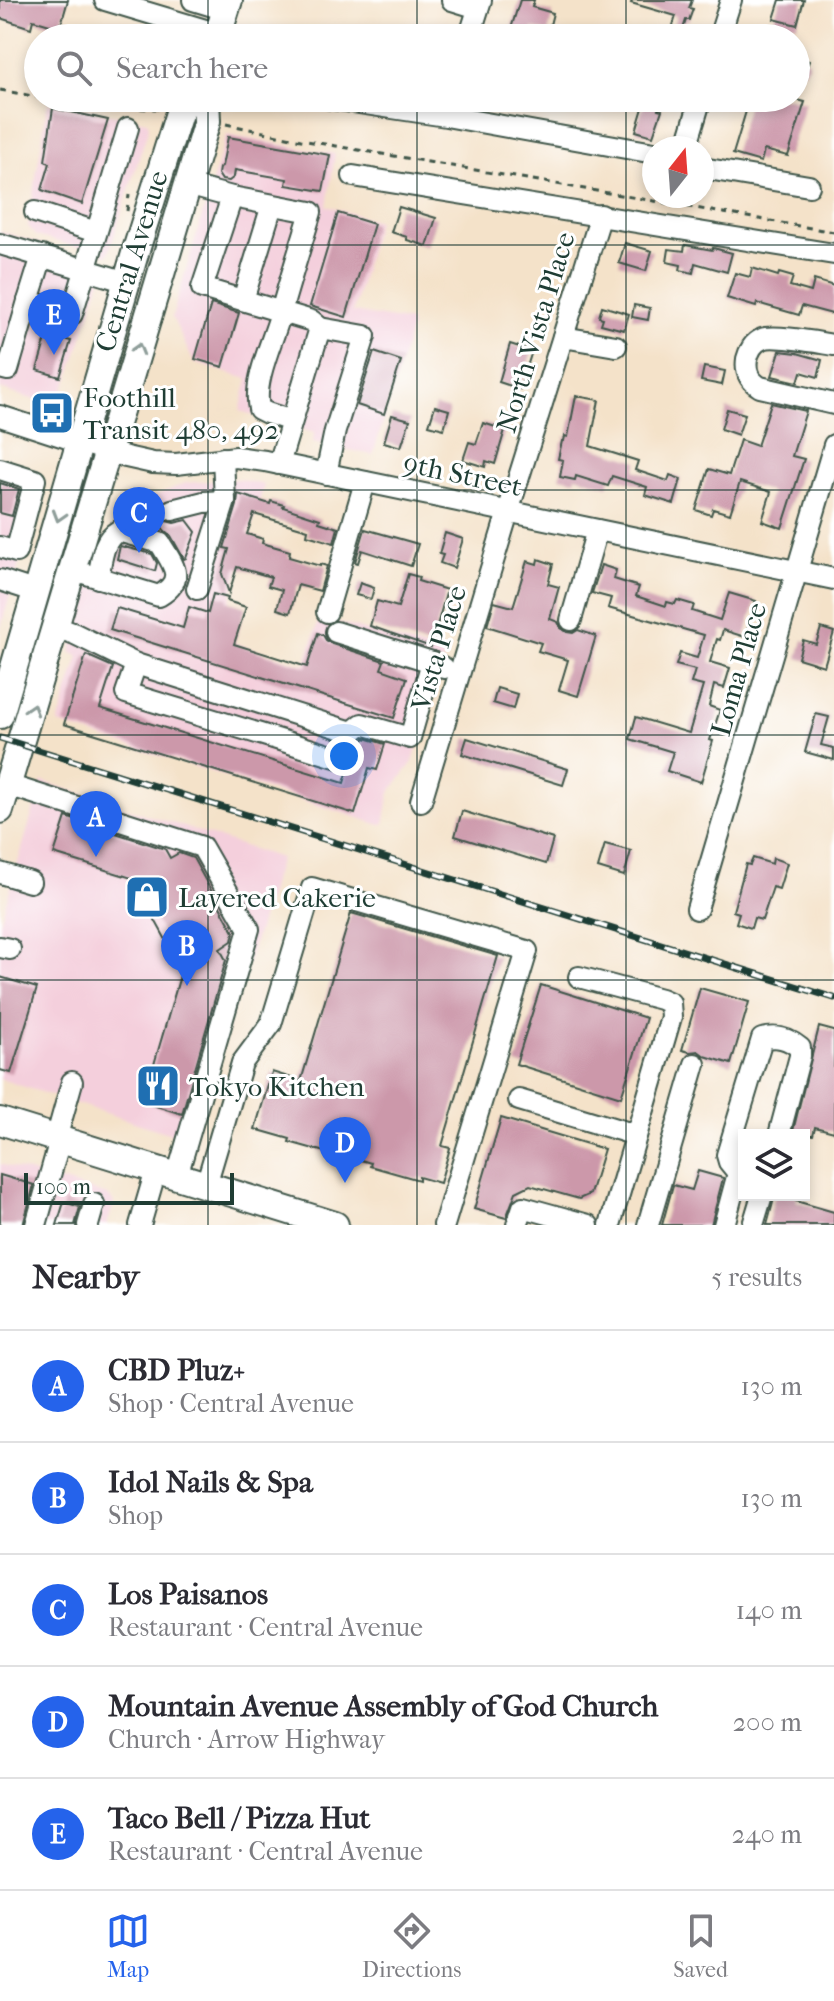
<!DOCTYPE html>
<meta charset="utf-8">
<style>
:root{--surface:#fff;--page:#f7f7f7;--text:#2b2b33;--muted:#7c7c81;--line:#e1e1e2;--accent:#2563eb}
body{margin:0;font-family:"IM FELL French Canon",serif;background:var(--page);color:var(--text)}
.controls{position:absolute;right:24px;bottom:24px;display:grid;overflow:hidden;border-radius:0px;box-shadow:0 4px 12px #0003}
.controls button{width:72px;height:72px;display:grid;place-items:center;padding:0;border:0;border-bottom:2px solid var(--line);background:var(--surface);color:var(--text);font:40px sans-serif}
.compass{position:absolute;left:642px;top:136px;width:72px;height:72px;border-radius:50%;background:var(--surface);box-shadow:0 4px 12px #0003;rotate:17deg}
.scale{position:absolute;left:24px;bottom:20px;width:210px;box-sizing:border-box;padding-left:8px;border:4px solid #1f3d34;border-top:0;font-size:22px;line-height:28px;white-space:nowrap;color:#1f3d34;-webkit-text-stroke:6px #fff;paint-order:stroke}
.you{position:absolute;left:344px;top:756px;width:28px;height:28px;margin:-20px;border:6px solid #fff;border-radius:50%;background:#1a73e8;box-shadow:0 0 0 12px #1a73e833}
.badge{display:grid;place-items:center;width:52px;height:52px;border-radius:50%;background:var(--accent);color:#fff;font-size:26px;font-weight:700}
.pin{position:absolute;translate:-50% -66px;filter:drop-shadow(0 2px 4px #0008)}
.pin::after{content:'';position:absolute;top:42px;width:28px;height:24px;background:inherit;clip-path:polygon(0 0,100% 0,50% 100%)}
.list{margin:0;padding:0;list-style:none}
h2{display:flex;justify-content:space-between;align-items:center;height:104px;margin:0;padding:0 32px;font-size:34px}
h2 small{font-size:26px;font-weight:400;color:var(--muted)}
.list li{display:grid;grid-template-columns:52px 1fr auto;gap:24px;align-items:center;box-sizing:border-box;height:112px;padding:0 32px;border-top:2px solid var(--line)}
.list b{display:block;font-size:30px;white-space:nowrap}
.list p{margin:0;font-size:26px;white-space:nowrap;color:var(--muted)}
.list em{font-size:26px;font-style:normal;color:var(--muted)}
.icon{flex:none;width:44px;height:44px;fill:none;stroke:currentColor;stroke-width:2;stroke-linecap:round;stroke-linejoin:round}
.map{position:relative;flex:none;width:834px;height:1225px;overflow:hidden}
.search{position:absolute;background:var(--surface);box-shadow:0 4px 12px #0003;left:24px;right:24px;top:24px;height:88px;display:flex;align-items:center;gap:20px;box-sizing:border-box;padding:0 28px;border-radius:44px;color:var(--muted);font-size:30px}
.sheet{height:664px;background:var(--surface)}
nav{display:flex;justify-content:space-around;align-items:center;box-sizing:border-box;height:112px;border-top:2px solid var(--line);background:var(--surface);font-size:22px;color:var(--muted)}
nav a{display:grid;justify-items:center;gap:4px}
nav .on{color:var(--accent)}
.map>svg:first-child{display:block}
.built{fill:#f4cfdc}
.building{fill:#cc98aa}
.lines{fill:none;stroke-linecap:round;stroke-linejoin:round}
.minor-casing{stroke:#3f564a;stroke-width:24}
.major-casing{stroke:#3f564a;stroke-width:30}
.path{stroke:#3f564a;stroke-width:3;stroke-dasharray:6 6;stroke-linecap:butt}
.minor{stroke:#fff;stroke-width:20}
.major{stroke:#fff;stroke-width:26}
.rail-casing{stroke:#1f3d34;stroke-width:7}
.rail{stroke:#fff;stroke-width:4;stroke-dasharray:12;stroke-linecap:butt}
.oneway{stroke:#8f9e9a}
.grid{fill:none;stroke:#1f3d34;stroke-width:2;stroke-opacity:0.55}
.labels{text-anchor:middle;stroke-width:6;stroke-linejoin:round;paint-order:stroke}
.street-label{font-size:28px;fill:#1f3d34;stroke:#fff}
.poi-label{font-size:28px;fill:#1f3d34;stroke:#fff;text-anchor:start}
</style>
<div class="map">
<svg width="834" height="1225" viewBox="0 0 834 1225">
<rect width="100%" height="100%" fill="#fff"/>
<filter id="ink" filterUnits="userSpaceOnUse"><feTurbulence type="fractalNoise" baseFrequency=".0125" numOctaves="2"/><feDisplacementMap in="SourceGraphic" scale="16" xChannelSelector="R" yChannelSelector="G"/><feConvolveMatrix kernelMatrix="1 2 1 2 8 2 1 2 1" color-interpolation-filters="sRGB"/></filter>
<filter id="wash" filterUnits="userSpaceOnUse"><feTurbulence type="fractalNoise" baseFrequency=".006" numOctaves="4" result="noise"/><feDisplacementMap in="SourceGraphic" scale="32" xChannelSelector="R" yChannelSelector="G"/><feGaussianBlur stdDeviation="1.8" result="paint"/><feColorMatrix in="noise" values="0 0 0 0 0 0 0 0 0 0 0 0 0 0 0 0 0 1.4 0 .05"/><feComposite in="paint" operator="in"/></filter>
<g filter="url(#wash)">
<rect width="100%" height="100%" fill="#f4e2c9"/>
<g class="built">
<path d="M48,103L147,121L149,126L147,133L108,255L36,236L28,226Z"/>
<path d="M226,135L335,154L327,206L377,221L353,312L410,322L411,328L373,455L313,442L314,433L240,411L248,379L194,363L172,317Z"/>
<path d="M0,231L106,264L69,378L61,395L45,403L0,389Z"/>
<path d="M0,458L39,473L43,482L0,630Z"/>
<path d="M237,479L264,485L219,638L305,665L320,617L445,654L413,762L390,792L384,824L381,825L58,724L79,656L71,652L97,561L117,525L159,494L186,483Z"/>
<path d="M42,781L280,858L193,1141L0,1079V923Z"/>
<path d="M0,1164L108,1195L114,1203L107,1225H0Z"/>
</g>
<g id="blocks">
<g class="building">
<path d="M0,0H68L60,28L33,20L31,28L0,18Z"/>
<path d="M520,0H534L532,7L553,13L548,33L533,28L530,38H508Z"/>
<path d="M632,0H692L689,8L693,9L689,20H686L680,38H669L676,16L631,3Z"/>
<path d="M780,0H804L797,25L774,19Z"/>
<path d="M796,57L809,61L805,72L796,70Z"/>
<path d="M513,98H535L531,113L510,107Z"/>
<path d="M646,98H661L658,109L662,110L653,136L636,131Z"/>
<path d="M750,98H790L805,102L788,156L764,150L761,162L733,154Z"/>
<path d="M53,108L108,120L82,204L42,190L50,163L45,161Z"/>
<path d="M228,137L330,155L323,191L286,185L287,179L235,170L234,177L229,181L222,180L218,174L219,168L222,166Z"/>
<path d="M399,207L436,218L427,246L407,240V237L391,232Z"/>
<path d="M338,213L374,224L346,317L310,306Z"/>
<path d="M625,243L652,251L646,271L619,263Z"/>
<path d="M685,245L712,250L713,248L732,253L727,272L695,263L693,273L680,270L681,265L667,262L669,249L684,251Z"/>
<path d="M752,268L778,276L779,273L793,277L790,286L811,292L814,280L834,286V306L832,314L802,306L799,315L757,303L756,307L727,298L735,273L750,277Z"/>
<path d="M211,304L239,313L223,367L195,359Z"/>
<path d="M634,305L650,308L648,320L632,317Z"/>
<path d="M602,306L629,314L624,330L601,324L603,318L599,317Z"/>
<path d="M47,335L71,341L60,377L37,370Z"/>
<path d="M510,344L532,351L520,389L499,382Z"/>
<path d="M780,351L797,353L822,360L818,377L801,372L798,382L772,376Z"/>
<path d="M374,352L401,361L384,414L357,405Z"/>
<path d="M704,367L725,371L722,385L701,381Z"/>
<path d="M576,396L599,400L590,446L638,461L635,470L668,481L670,475L681,479L674,504L645,495L647,487L612,476L608,486L576,476L575,480L560,477L563,460L558,459L562,441H564L565,436L568,437Z"/>
<path d="M771,403L806,411L792,456L804,459L782,528L762,521L771,492L740,482L730,514L713,509L711,515L696,510L709,469L729,475L740,440L757,446Z"/>
<path d="M435,406L449,410L444,429L429,425Z"/>
<path d="M727,409L745,414L738,435L721,429Z"/>
<path d="M392,415L410,420L401,447L384,442Z"/>
<path d="M483,423L505,430L495,464L486,461L485,467L463,460L469,442L476,444Z"/>
<path d="M0,483L19,489L12,516L0,513Z"/>
<path d="M238,494L270,504L271,501L284,505L283,507L320,519L319,522L338,528L334,543L307,535L308,530L254,514L247,534L263,539L262,543L290,551L289,557L320,566V564L327,566L320,591L298,585L290,613L277,609L282,590L268,586L271,577L237,567L229,593L222,574L229,549L224,548L237,505Z"/>
<path d="M187,520L196,532L186,558L184,559L171,536L164,530L160,524L166,521L174,523Z"/>
<path d="M365,529L418,544L411,566L362,550L358,563L355,562Z"/>
<path d="M445,533L463,539L454,568L440,563L443,555L439,554Z"/>
<path d="M120,546L152,554L157,563L155,571L117,559Z"/>
<path d="M538,559L553,564L548,584L559,587L550,619L558,622L561,628L567,632L573,633L578,630L596,636L578,696L559,690L568,660L538,651L541,643L487,626L494,602L513,607L527,561L537,564Z"/>
<path d="M601,565L616,570L614,579L639,587L636,596L666,606L667,602L675,604L677,600L694,605L692,611L720,620L729,593L756,601L745,637L723,630L720,640L717,639L710,662L730,668L724,688L714,685L709,706L720,710L710,740L713,741L701,782L667,771L673,752L630,739L636,717L689,733L703,686L691,683L695,670L676,665L680,653L697,658L704,635L608,608L611,598L592,593Z"/>
<path d="M408,574L419,577L418,581L447,590L431,647L370,626L377,601L398,607Z"/>
<path d="M360,583L374,588L371,599L356,595Z"/>
<path d="M213,594L228,598L227,601L246,607L234,644L307,667L318,633L323,635L326,640L332,644L384,661L381,669L407,678L394,718L110,630L117,608L183,628L189,607L208,613Z"/>
<path d="M821,628L834,632L824,666L798,658L803,640L816,644Z"/>
<path d="M86,655L113,667L100,708L344,783L348,770L354,764L365,738L385,744L377,770L369,768L355,814L64,724Z"/>
<path d="M497,688L517,694L513,709L493,703Z"/>
<path d="M816,714L829,717L821,745L834,748V760L805,752Z"/>
<path d="M467,738L568,769L563,785L462,754Z"/>
<path d="M462,811L553,839L546,864L455,836Z"/>
<path d="M66,817L165,849L170,858L179,853L193,858L234,932L232,941L220,949L226,960L182,1114L143,1102L182,969L132,878L54,854Z"/>
<path d="M605,844L631,851L624,876L598,868Z"/>
<path d="M753,858L772,864L773,858L787,863L779,889L773,887L762,920L754,918L751,928L736,923L739,913L733,911L746,864L750,865Z"/>
<path d="M351,913L498,956L442,1146L450,1148L440,1183L419,1177V1180L370,1166L371,1163L340,1154L339,1156L289,1142L290,1139L255,1129L272,1072L301,1081Z"/>
<path d="M0,977L37,988L11,1073L0,1070Z"/>
<path d="M541,985L646,1018L621,1097L516,1064Z"/>
<path d="M700,988L749,1002L731,1064L705,1056L698,1051L690,1052L682,1050Z"/>
<path d="M819,1027L834,1031V1132L815,1127L813,1135H792Z"/>
<path d="M501,1118L604,1149L590,1194L579,1199L530,1185L516,1192L506,1218L474,1209Z"/>
<path d="M698,1171L723,1178L711,1225H662L673,1185L692,1190Z"/>
<path d="M0,1175L34,1185L23,1225H0Z"/>
<path d="M775,1195H798L796,1201L834,1212V1225H767Z"/>
<path d="M64,1202L80,1207L75,1225H57Z"/>
</g>
</g>
</g>
<g filter="url(#ink)">
<use href="#blocks" fill-opacity="0" stroke="#3f564a" stroke-width="2"/>
<g class="lines">
<g class="minor-casing">
<g id="minor">
<path d="M105,0L219,34"/>
<path d="M193,0L226,10"/>
<path d="M452,0L478,8"/>
<path d="M469,38L481,0"/>
<path d="M719,38L731,0"/>
<path d="M325,98L446,116L654,153"/>
<path d="M686,148L701,98"/>
<path d="M702,168L809,186"/>
<path d="M353,176L834,254"/>
<path d="M187,185L232,197"/>
<path d="M35,212L96,232"/>
<path d="M0,244L127,282"/>
<path d="M243,300L272,205"/>
<path d="M28,301L42,256"/>
<path d="M320,328L365,336L335,431L326,474"/>
<path d="M563,337L616,346"/>
<path d="M834,345C820,343 773,334 762,339C754,342 749,351 747,359C745,372 749,380 760,387L834,404"/>
<path d="M0,368L8,370L28,301L72,314L128,128"/>
<path d="M0,416L126,457L153,463L176,464L236,457L265,461L834,579"/>
<path d="M223,458L225,501"/>
<path d="M279,464L320,328L312,321L202,288L232,197L311,212C300,248 289,283 279,319C271,345 253,382 259,409L267,413L292,421"/>
<path d="M0,469L35,480L16,552L0,547"/>
<path d="M172,510L204,502L225,501L197,589"/>
<path d="M73,570L159,596C187,579 173,565 160,543L118,531C102,540 102,560 98,578"/>
<path d="M0,580L37,592"/>
<path d="M327,612L365,482"/>
<path d="M571,620L597,530"/>
<path d="M56,627L75,634L136,664L126,693L342,759L352,732L362,724L410,738L432,662"/>
<path d="M336,632L432,662L444,668"/>
<path d="M136,664L352,732"/>
<path d="M8,785L202,847L249,929L177,1176"/>
<path d="M421,801L508,512L601,215"/>
<path d="M0,873L30,882"/>
<path d="M697,909L834,445"/>
<path d="M0,947L10,949"/>
<path d="M579,977L661,999L670,1003L671,1017L610,1225"/>
<path d="M519,1100L636,1135"/>
<path d="M56,1139L72,1082"/>
<path d="M206,1185L242,1063L271,1024L312,888L527,951L444,1225"/>
<path d="M36,1225L60,1140"/>
<path d="M88,1225L94,1204"/>
<path d="M140,1225L156,1170"/>
<path d="M517,1225L523,1207L588,1225"/>
<path d="M648,1225L695,1064"/>
<path d="M724,1225L738,1173L729,1162L727,1155L762,1039C777,1035 788,1038 800,1048V1056L779,1135"/>
<path d="M753,1225L762,1195"/>
</g>
</g>
<g class="major-casing">
<g id="major">
<path d="M217,38L229,0"/>
<path d="M0,715L136,250L179,113L189,98"/>
<path d="M0,810C71,581 136,350 207,121L206,98"/>
<path d="M0,1121L335,1225"/>
</g>
</g>
<g class="path">
<path d="M0,90L38,97"/>
<path d="M45,98L115,108L160,109"/>
<path d="M226,124L301,140L834,232"/>
<path d="M127,211L129,195"/>
</g>
<use href="#minor" class="minor"/>
<use href="#major" class="major"/>
<g class="rail-casing">
<path id="rail" d="M0,738L834,998"/>
</g>
<use href="#rail" class="rail"/>
</g>
<defs><path id="oneway-chevron" d="M-2-3.5L2.5 0L-2 3.5" fill="none" stroke-width="1.6" stroke-linecap="round" stroke-linejoin="round" transform="scale(2)"/></defs>
<g class="oneway">
<use href="#oneway-chevron" transform="translate(138 349) rotate(-74)"/>
<use href="#oneway-chevron" transform="translate(59 516) rotate(107)"/>
<use href="#oneway-chevron" transform="translate(32 709) rotate(-73)"/>
</g>
</g>
<path class="grid" d="M208,0V38M417,0V38M626,0V38M208,98V1225M417,98V1225M626,98V1225M0,245H834M0,490H834M0,735H834M0,980H834"/>
<defs>
<g id="bus-square" transform="scale(2.3)"><rect x="-9" y="-9" width="18" height="18" rx="4" fill="#1f6fb2" stroke="#fff"/><path d="M-5-6H5V4H4V6H2V4H-2V6H-4V4H-5ZM-3.5-4V0h7V-4ZM-3.5 1.2v1.5H-2V1.2ZM2 1.2v1.5H3.5V1.2Z" fill="#fff"/></g>
<g id="shop-square" transform="scale(2.3)"><rect x="-9" y="-9" width="18" height="18" rx="4" fill="#1f6fb2" stroke="#fff"/><path d="M-5-2.5h2.3a2.7 3.5 0 0 1 5.4 0H5L5.5 6h-11ZM-1.5-2.5h3a1.5 2.3 0 0 0-3 0Z" fill="#fff"/></g>
<g id="restaurant-square" transform="scale(2.3)"><rect x="-9" y="-9" width="18" height="18" rx="4" fill="#1f6fb2" stroke="#fff"/><path d="M-5-6h1v4h1v-4h1v4h1v-4h1v5L-1.5 .5V6h-2V.5L-5-1ZM5-6V6H3V1.5H1.5Q1.5-4 5-6Z" fill="#fff"/></g>
</defs>
<g fill-rule="evenodd">
<use href="#bus-square" x="52" y="413"/>
<use href="#shop-square" x="147" y="897"/>
<use href="#restaurant-square" x="158" y="1086"/>
</g>
<g class="labels">
<g class="street-label">
<text transform="translate(131 261) rotate(-73)" y="10">Central Avenue</text>
<text transform="translate(535 332) rotate(-73)" y="10">North Vista Place</text>
<text transform="translate(463 474) rotate(12)" y="10">9th Street</text>
<text transform="translate(438 648) rotate(-73)" y="10">Vista Place</text>
<text transform="translate(738 669) rotate(-74)" y="10">Loma Place</text>
</g>
<g class="poi-label">
<text x="83" y="407">Foothill<tspan x="83" dy="32">Transit 480, 492</tspan></text>
<text x="178" y="907">Layered Cakerie</text>
<text x="189" y="1096">Tokyo Kitchen</text>
</g>
</g>
</svg>
<div class="controls">
<button><svg class="icon" aria-label="layers" viewBox="0 0 24 24"><path d="M12 4l9 5-9 5-9-5zM3 14l9 5 9-5"/></svg></button>
</div>
<svg class="compass" viewBox="-18 -18 36 36"><path d="M0-13l5 13h-10z" fill="#e53935"/><path d="M0 13l5-13h-10z" fill="#7c7c81"/></svg>
<div class="scale">100 m</div>
<div class="you"></div>
<div class="pin badge" style="left:96px;top:857px">A</div>
<div class="pin badge" style="left:187px;top:986px">B</div>
<div class="pin badge" style="left:139px;top:553px">C</div>
<div class="pin badge" style="left:345px;top:1183px">D</div>
<div class="pin badge" style="left:54px;top:355px">E</div>
<div class="search"><svg class="icon" aria-label="search" viewBox="0 0 24 24"><circle cx="10" cy="10" r="6"/><path d="M15 15l6 6"/></svg>Search here</div>
</div>
<section class="sheet">
<h2>Nearby<small>5 results</small></h2>
<ul class="list">
<li><span class="badge">A</span><div><b>CBD Pluz+</b><p>Shop · Central Avenue</p></div><em>130 m</em></li>
<li><span class="badge">B</span><div><b>Idol Nails &amp; Spa</b><p>Shop</p></div><em>130 m</em></li>
<li><span class="badge">C</span><div><b>Los Paisanos</b><p>Restaurant · Central Avenue</p></div><em>140 m</em></li>
<li><span class="badge">D</span><div><b>Mountain Avenue Assembly of God Church</b><p>Church · Arrow Highway</p></div><em>200 m</em></li>
<li><span class="badge">E</span><div><b>Taco Bell / Pizza Hut</b><p>Restaurant · Central Avenue</p></div><em>240 m</em></li>
</ul>
</section>
<nav>
<a class="on"><svg class="icon" aria-label="map" viewBox="0 0 24 24"><path d="M3 6l6-2 6 2 6-2v14l-6 2-6-2-6 2zM9 4v14M15 6v14"/></svg>Map</a>
<a><svg class="icon" aria-label="directions" viewBox="0 0 24 24"><path d="M12 3l9 9-9 9-9-9zM9 14v-3h6M13 9l2 2-2 2"/></svg>Directions</a>
<a><svg class="icon" aria-label="saved" viewBox="0 0 24 24"><path d="M7 4h10v16l-5-4-5 4z"/></svg>Saved</a>
</nav>
